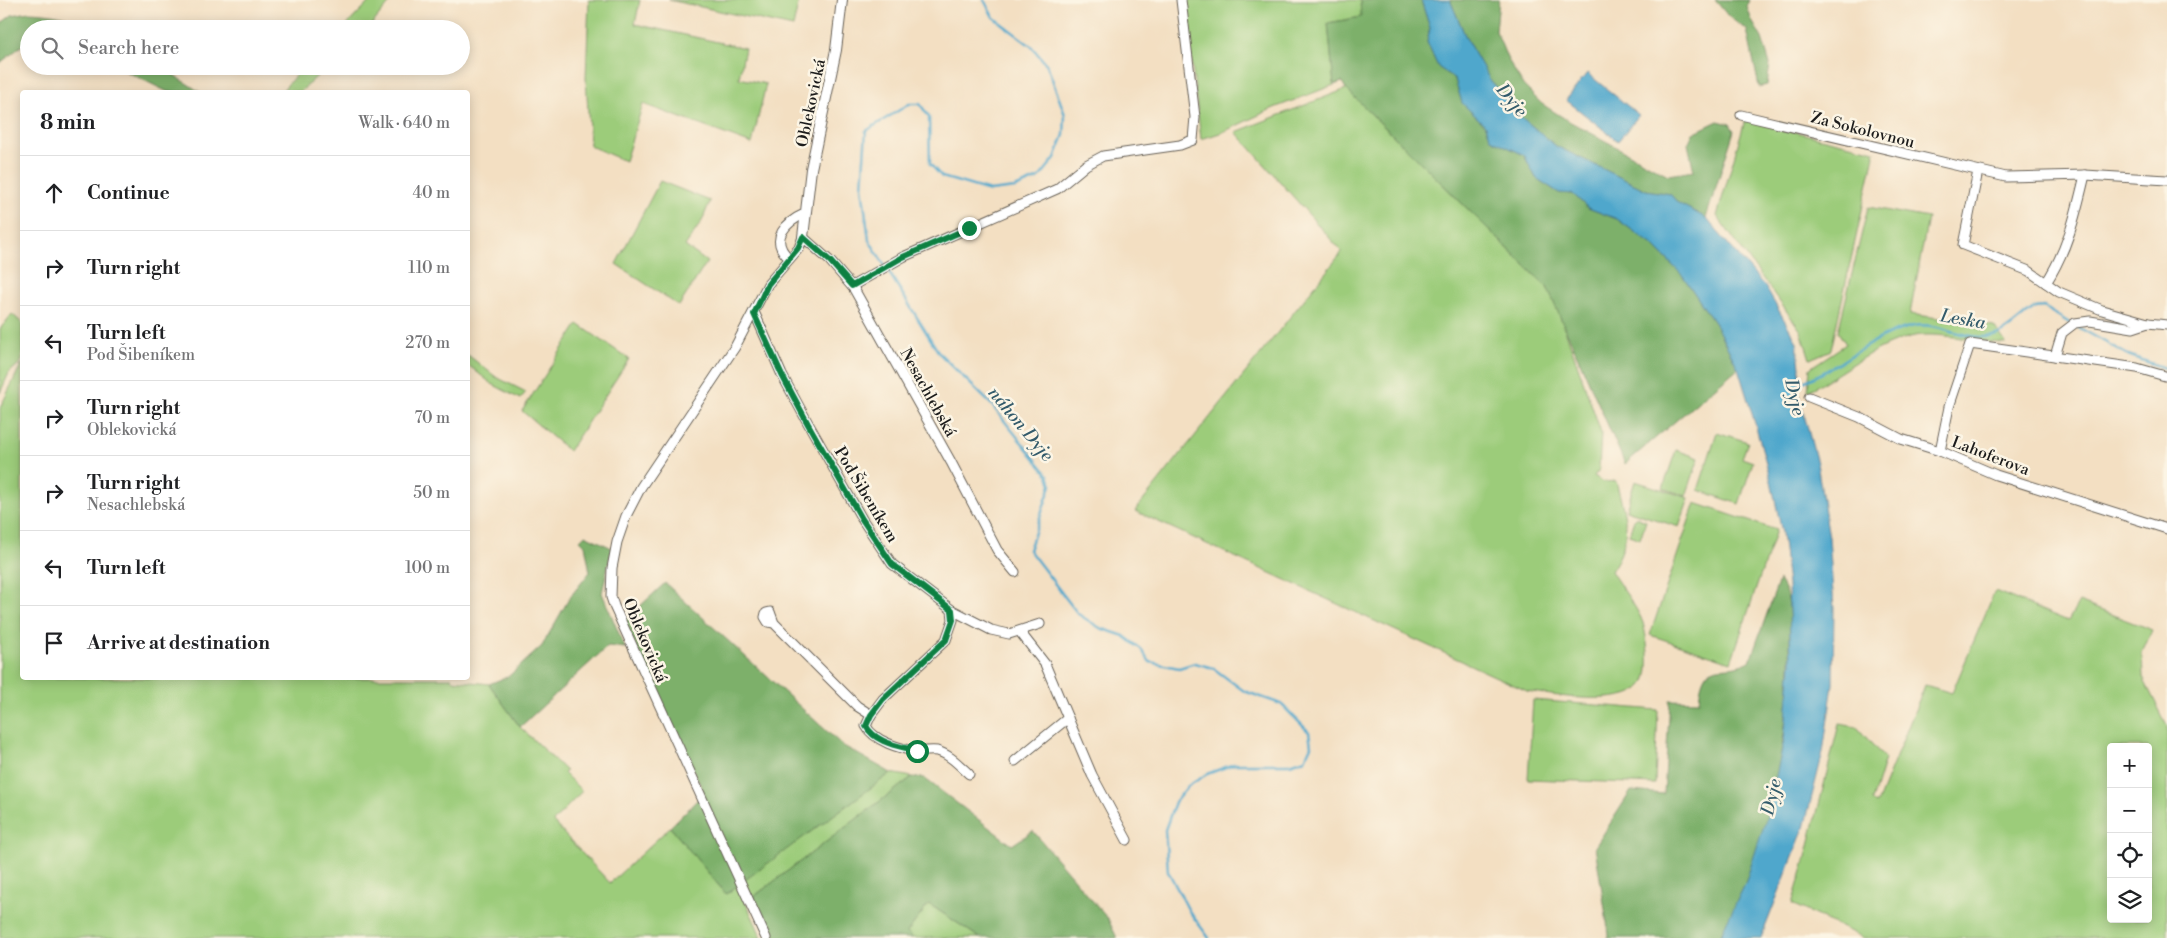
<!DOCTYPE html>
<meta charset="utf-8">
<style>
:root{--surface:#fff;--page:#f6f6f6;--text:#202124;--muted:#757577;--line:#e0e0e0}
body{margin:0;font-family:"Libre Bodoni",serif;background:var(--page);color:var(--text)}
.controls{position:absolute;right:15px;bottom:15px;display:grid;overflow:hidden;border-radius:5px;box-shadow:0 2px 12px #0003}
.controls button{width:45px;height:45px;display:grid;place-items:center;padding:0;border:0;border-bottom:1px solid var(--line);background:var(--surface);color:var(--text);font:25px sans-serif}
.stop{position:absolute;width:15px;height:15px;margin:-11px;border:4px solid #0b8043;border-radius:50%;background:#fff}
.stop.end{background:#0b8043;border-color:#fff;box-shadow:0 1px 5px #0008}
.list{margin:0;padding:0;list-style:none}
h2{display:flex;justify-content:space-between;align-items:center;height:65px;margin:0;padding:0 20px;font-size:21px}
h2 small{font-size:16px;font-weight:400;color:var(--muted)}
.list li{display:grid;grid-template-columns:32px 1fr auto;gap:15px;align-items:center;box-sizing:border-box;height:75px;padding:0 20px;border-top:1px solid var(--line)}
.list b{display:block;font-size:19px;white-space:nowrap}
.list p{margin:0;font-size:16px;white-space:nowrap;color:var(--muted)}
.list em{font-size:16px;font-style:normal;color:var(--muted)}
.icon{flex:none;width:28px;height:28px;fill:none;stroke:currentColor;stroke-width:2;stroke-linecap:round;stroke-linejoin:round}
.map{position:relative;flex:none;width:2167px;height:938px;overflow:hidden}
.search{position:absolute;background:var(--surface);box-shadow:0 2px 12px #0003;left:20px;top:20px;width:450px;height:55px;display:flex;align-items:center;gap:12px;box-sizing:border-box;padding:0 18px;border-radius:28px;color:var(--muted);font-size:19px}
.panel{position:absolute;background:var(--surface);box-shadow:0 2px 12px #0003;left:20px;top:90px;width:450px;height:590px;border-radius:5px}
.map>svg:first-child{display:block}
.green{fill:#9ccc7a;stroke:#5c744b;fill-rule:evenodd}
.forest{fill:#7db06a;stroke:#4c6643}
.water{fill:#4fa7cc;stroke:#366274}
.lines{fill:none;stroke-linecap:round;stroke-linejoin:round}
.stream{stroke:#4fa7cc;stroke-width:2.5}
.minor-casing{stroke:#676056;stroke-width:11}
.tertiary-casing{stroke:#676056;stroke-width:12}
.minor{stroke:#fff;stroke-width:9}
.tertiary{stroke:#fff;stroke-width:10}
.route{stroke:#0b8043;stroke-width:6}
.labels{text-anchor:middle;stroke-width:5;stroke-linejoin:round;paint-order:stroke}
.street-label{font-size:16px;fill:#1c1c1c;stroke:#fcf5e5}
.water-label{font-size:18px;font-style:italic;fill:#335b6b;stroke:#fcf5e5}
</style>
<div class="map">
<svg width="2167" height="938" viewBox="0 0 2167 938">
<rect width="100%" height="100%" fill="#fcf5e5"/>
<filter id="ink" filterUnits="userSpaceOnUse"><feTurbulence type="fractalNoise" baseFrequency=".02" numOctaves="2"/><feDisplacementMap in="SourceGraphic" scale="10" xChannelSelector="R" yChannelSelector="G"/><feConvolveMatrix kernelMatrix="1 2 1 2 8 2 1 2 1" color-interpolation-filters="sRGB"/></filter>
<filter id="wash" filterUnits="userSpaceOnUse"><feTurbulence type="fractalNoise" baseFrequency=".0096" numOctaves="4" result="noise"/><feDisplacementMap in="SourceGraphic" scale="20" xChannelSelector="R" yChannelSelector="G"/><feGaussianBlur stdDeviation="1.12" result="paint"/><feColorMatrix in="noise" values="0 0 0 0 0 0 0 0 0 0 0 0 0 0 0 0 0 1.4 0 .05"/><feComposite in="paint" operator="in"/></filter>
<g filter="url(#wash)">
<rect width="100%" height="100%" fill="#f3dfc2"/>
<g class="green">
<path d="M371,0H392L368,29H343Z"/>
<path d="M589,0H640L635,24L745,48L739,78L766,84L752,144L643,104L625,161L590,146L586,78Z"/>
<path d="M669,0H799L793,27Z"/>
<path d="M1184,0H1360L1362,17L1328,23L1334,85L1274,108L1223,132L1201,139Z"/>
<path d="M304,66H328L300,92H281Z"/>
<path d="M1346,89L1547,287L1562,321L1601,432L1599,470L1594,476L1604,482L1616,481C1625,516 1634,538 1611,571C1620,586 1638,608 1643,623C1647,638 1653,674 1642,686C1624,707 1553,696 1527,691L1135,511L1342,252L1236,132Z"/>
<path d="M1745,120L1875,151L1831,350L1810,359L1801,331L1717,216Z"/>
<path d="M660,181L710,201L702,221L685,246L707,262L679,306L616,264Z"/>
<path d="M1868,207L1928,218L1910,314L1994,326L2006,343C1976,343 1937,330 1910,337C1871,347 1842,374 1808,391L1810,368L1846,344L1838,332Z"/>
<path d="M12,314L22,323V361L9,373L0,393V329Z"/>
<path d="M578,324L629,359L569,451L522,411Z"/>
<path d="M468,355L496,377L526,392L520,399L492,384L468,365Z"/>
<path d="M22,363V678H452L454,680L489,684L520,727L566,771L564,773L582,791L553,822L610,883L670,827L726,894L738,885L762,938H0V408Z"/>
<path d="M1717,432L1748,442L1742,458L1753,462L1739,504L1698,490Z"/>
<path d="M1676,450L1699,458L1686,496L1663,488Z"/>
<path d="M1635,481L1689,498L1679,527L1626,510Z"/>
<path d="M1695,503L1776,530L1731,662L1650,635Z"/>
<path d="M1635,517L1646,521L1640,539L1629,535Z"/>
<path d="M1995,591L2068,621L2079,602L2152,630L2142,653L2143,678L2167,725V938H1864L1792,904L1805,861L1839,724L1857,727L1885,759L1872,801L1877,804L1925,685L1952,693ZM2111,747H2148V919H2111Z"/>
<path d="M1533,700L1658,710L1655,784L1528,779Z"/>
<path d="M891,773L912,777L752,898L744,880Z"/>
<path d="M929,904L980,938H913L907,932Z"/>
</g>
<g class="forest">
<path d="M1360,0H1421L1430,28L1427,42L1438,67L1455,79L1462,103L1486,126L1491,139L1524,155L1536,178L1559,193L1573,194L1588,208L1617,219L1654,246L1683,276L1715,324L1738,368L1625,464L1547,287L1346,89L1342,82L1334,85L1328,23L1361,17Z"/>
<path d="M1450,0H1499L1496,31L1507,58L1523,85L1542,104L1567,120L1668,175L1694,171L1688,144L1693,133L1718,121L1730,124L1734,131L1706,218L1678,203L1670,194L1646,190L1556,146L1514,111L1489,78L1468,42Z"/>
<path d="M1715,0H1750L1747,7L1752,21L1762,38L1770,64L1767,85L1759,87L1747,30L1729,17Z"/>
<path d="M29,12C54,13 73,17 95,29H29V40L0,63V24L12,15Z"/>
<path d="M115,66H160L200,92H168Z"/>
<path d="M585,535L612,548L602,593L625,648L608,646L520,727L489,684L509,676L542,646L570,597L590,572L585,545L580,540Z"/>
<path d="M1779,580C1793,601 1789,614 1790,638C1793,726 1766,864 1718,938H1608L1609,935L1595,847L1631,791L1664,794L1670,700L1699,701C1703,653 1721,676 1750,661Z"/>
<path d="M665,583L842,745L891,773L726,894L670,827L704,793L624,621Z"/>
<path d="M912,777L924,778L1012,845L1033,831L1108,919L1117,938H980L929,904L907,932L913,938H770L752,898Z"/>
</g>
<g class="water">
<path d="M1421,0H1450L1468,42L1489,78L1514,111L1556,146L1646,190L1670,194L1678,203L1706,218L1766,288L1797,342L1800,367L1798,392L1817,463L1829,537L1834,607L1833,685L1823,752L1804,828L1761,938H1719L1745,884L1767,816L1784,740L1791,663L1788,585L1782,533L1771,481L1756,427L1738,368L1715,324L1683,276L1654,246L1617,219L1588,208L1573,194L1559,193L1536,178L1524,155L1491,139L1486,126L1462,103L1455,79L1438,67L1427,42L1430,28Z"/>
<path d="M1587,73L1639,115L1618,141L1566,100Z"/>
</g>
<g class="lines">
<g class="stream">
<path d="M984,0L993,17L1031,46L1047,65L1065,115L1064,135L1055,158L1039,178L1015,188L990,191L942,177L930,164L929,117L920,104H909L866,131L862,187L869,240L939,353L990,403L1048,475L1051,485L1029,550L1078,614L1100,628L1124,636L1141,649L1150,662L1179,668L1195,663L1213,668L1244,691L1281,704L1309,732L1311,746L1305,759L1290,764H1234L1207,774L1188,786L1175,802L1165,830L1168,871L1189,911L1209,938"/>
<path d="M2076,326L2128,355L2167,369"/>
<path d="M1797,384C1838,371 1870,335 1914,326C1942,321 1969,344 1997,335C2007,332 2025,314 2034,308L2044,307L2071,324"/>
</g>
</g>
</g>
<g filter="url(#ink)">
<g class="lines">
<g class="minor-casing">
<g id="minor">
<path d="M1741,115L2006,177L2085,175L2167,180"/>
<path d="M1978,171L1963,245L2029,271L2059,292L2102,310L2148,323L2167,325"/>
<path d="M789,258C768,239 786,222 806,213"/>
<path d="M2046,283C2068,249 2076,213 2085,175"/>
<path d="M852,286L903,257L1057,189L1086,165L1103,156L1180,145L1193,140L1195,117L1181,0"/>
<path d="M755,314L782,375L808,423L862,519L892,564L952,610L991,630L1009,634L1040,624"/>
<path d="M2055,356L2062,333L2075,323L2090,321L2133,328L2148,323"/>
<path d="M1809,397L1859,417L1901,439L1940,451L1996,475L2167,529"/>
<path d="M1940,451L1949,407L1970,344L2137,368L2165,376"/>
<path d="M774,623L768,622L765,617L766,613L770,612L774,623L857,706L871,715L883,699L946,640L953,620L952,610"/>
<path d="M1020,632L1045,664L1092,775L1127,840"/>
<path d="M871,715L866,726C874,741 900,749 917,751C923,752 931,750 937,751C949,754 959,765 969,774"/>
<path d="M1015,761L1068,718"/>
<path d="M766,938L614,606L611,597L612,568L617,542L626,516L641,487L735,347L768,284L799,248L803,237L830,261L854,289L951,462L997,550L1015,572"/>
</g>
</g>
<g class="tertiary-casing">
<path id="tertiary" d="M803,237L811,169L836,50L842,0"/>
</g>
<use href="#minor" class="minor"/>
<use href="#tertiary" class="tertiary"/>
</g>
</g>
<g class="lines" filter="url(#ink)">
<path class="route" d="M917,751C900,746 875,743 866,726L871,715L883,699L946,640L953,620L952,610L892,564L862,519L808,424L782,375L754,314L768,284L798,248L803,237L830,261L852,286L903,257L969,228"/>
</g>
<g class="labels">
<g class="street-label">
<text transform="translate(810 103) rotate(-78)" y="6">Oblekovická</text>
<text transform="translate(1863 129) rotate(14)" y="6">Za Sokolovnou</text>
<text transform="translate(929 392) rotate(61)" y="6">Nesachlebská</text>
<text transform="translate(1991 455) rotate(21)" y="6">Lahoferova</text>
<text transform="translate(867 494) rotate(59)" y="6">Pod Šibeníkem</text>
<text transform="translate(646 640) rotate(67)" y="6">Oblekovická</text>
</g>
<g class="water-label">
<text transform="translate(1512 100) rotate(50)" y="6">Dyje</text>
<text transform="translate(1963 319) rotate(10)" y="6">Leska</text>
<text transform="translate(1795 397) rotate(77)" y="6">Dyje</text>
<text transform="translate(1021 424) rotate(50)" y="6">náhon Dyje</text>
<text transform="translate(1771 797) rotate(-77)" y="6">Dyje</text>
</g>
</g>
</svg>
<div class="controls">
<button>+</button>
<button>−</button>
<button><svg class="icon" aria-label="locate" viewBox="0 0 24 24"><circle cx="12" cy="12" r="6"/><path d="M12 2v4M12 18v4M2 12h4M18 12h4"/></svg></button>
<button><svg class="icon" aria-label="layers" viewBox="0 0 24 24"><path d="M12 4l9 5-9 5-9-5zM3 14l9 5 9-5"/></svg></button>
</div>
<div class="stop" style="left:917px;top:751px"></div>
<div class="stop end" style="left:969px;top:228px"></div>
<div class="search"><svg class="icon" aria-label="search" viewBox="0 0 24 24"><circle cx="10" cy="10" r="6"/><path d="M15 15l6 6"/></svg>Search here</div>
<section class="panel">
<h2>8 min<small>Walk · 640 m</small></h2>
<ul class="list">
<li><svg class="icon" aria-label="ahead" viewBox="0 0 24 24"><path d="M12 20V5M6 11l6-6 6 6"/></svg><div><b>Continue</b></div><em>40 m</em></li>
<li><svg class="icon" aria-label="right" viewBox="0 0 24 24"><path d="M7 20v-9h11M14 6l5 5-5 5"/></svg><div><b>Turn right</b></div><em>110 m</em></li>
<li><svg class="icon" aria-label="left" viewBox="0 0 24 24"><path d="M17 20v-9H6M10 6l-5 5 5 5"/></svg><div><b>Turn left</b><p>Pod Šibeníkem</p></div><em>270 m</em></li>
<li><svg class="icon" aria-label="right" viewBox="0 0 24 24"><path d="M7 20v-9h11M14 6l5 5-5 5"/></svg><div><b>Turn right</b><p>Oblekovická</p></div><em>70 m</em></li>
<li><svg class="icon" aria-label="right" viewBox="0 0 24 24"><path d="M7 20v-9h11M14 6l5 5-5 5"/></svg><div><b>Turn right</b><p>Nesachlebská</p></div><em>50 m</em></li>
<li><svg class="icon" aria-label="left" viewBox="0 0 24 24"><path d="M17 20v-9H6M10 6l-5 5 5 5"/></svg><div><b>Turn left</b></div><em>100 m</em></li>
<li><svg class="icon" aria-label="arrive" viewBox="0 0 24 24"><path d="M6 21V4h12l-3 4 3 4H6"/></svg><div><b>Arrive at destination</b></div></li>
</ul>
</section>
</div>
